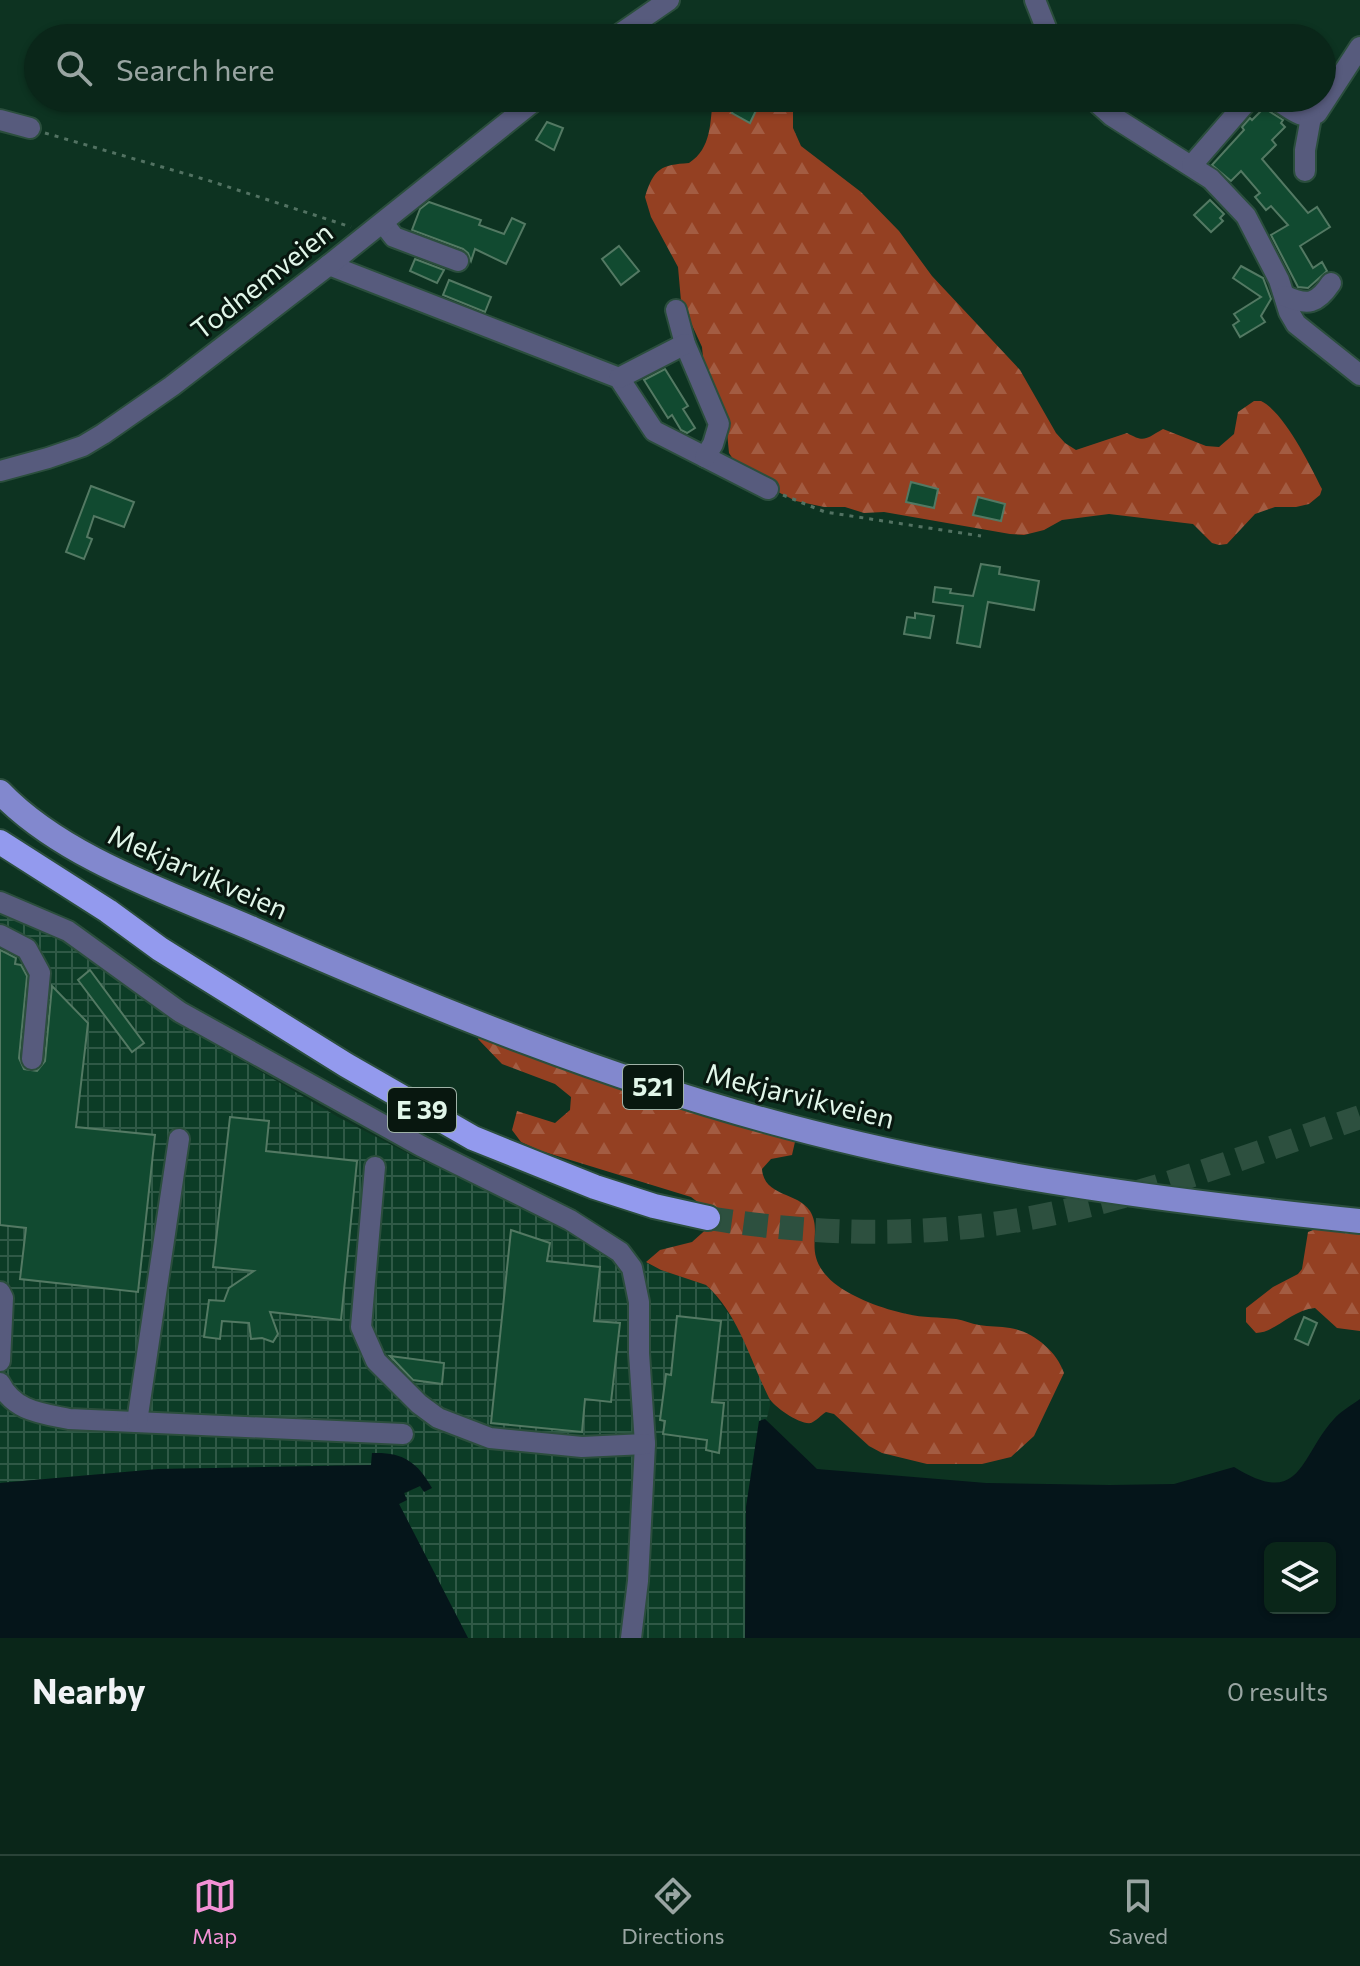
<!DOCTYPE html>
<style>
:root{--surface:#0a2619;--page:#132e22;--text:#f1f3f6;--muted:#99a5a2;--line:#2a4338;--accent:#f391d5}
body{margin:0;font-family:Commissioner,sans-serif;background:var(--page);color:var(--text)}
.controls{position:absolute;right:24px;bottom:24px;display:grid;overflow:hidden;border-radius:12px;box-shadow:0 2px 6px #0004}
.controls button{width:72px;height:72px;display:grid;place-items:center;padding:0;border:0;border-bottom:2px solid var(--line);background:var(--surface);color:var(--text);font:40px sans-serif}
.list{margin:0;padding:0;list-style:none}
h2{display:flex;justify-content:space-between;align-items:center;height:104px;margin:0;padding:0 32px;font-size:34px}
h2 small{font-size:26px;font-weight:400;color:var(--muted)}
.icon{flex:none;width:44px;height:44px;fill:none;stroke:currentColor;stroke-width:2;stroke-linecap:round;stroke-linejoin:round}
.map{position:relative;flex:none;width:1360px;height:1638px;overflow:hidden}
.search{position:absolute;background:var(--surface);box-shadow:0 2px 6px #0004;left:24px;right:24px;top:24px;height:88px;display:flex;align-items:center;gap:20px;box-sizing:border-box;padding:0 28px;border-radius:44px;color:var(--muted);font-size:30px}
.sheet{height:216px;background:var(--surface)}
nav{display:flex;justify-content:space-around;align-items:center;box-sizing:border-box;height:112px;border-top:2px solid var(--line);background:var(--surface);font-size:22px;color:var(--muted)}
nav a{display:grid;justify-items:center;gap:4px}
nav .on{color:var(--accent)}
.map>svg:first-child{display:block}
.industrial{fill:url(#industrial-grid)}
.forest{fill:url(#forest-firs)}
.water{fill:#05151a;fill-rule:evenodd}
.building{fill:#114a30;stroke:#537963;stroke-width:2}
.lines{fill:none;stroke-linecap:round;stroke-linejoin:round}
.highway-tunnel{stroke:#2d503f;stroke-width:24;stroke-dasharray:24 12;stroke-linecap:butt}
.minor-casing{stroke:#2b4e3d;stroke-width:24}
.major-casing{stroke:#2b4e3d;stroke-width:28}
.highway-casing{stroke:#2b4e3d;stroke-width:28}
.path{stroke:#527262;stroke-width:3;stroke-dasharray:4 6;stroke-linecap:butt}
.minor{stroke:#575b7d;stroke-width:20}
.major{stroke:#8288ce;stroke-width:24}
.highway{stroke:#939aee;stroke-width:24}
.labels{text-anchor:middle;stroke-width:6;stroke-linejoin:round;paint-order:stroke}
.shield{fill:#08170f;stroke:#a0b3a8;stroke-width:2}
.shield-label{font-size:26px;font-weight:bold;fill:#e1f6e9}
.street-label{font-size:28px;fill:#e1f6e9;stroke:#08170f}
</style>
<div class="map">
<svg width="1360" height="1638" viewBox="0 0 1360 1638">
<defs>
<pattern id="industrial-grid" width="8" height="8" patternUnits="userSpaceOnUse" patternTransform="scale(2)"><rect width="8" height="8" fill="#0c3c26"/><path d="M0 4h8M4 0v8" fill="none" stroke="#2f5946"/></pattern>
<pattern id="forest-firs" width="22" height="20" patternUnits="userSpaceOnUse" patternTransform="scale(2)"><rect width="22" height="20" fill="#944022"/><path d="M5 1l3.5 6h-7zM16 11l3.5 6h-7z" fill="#a35c42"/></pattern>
</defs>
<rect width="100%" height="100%" fill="#0d3321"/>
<path class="industrial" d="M0,915L56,934L140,994L229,1053L338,1117L426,1163L471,1178L661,1270L706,1285L711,1290L736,1324L769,1393L770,1405L746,1507L745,1638H468L399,1504L404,1494L420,1486L431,1488L372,1465L159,1469L0,1483Z"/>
<g class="forest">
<path d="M713,98H793V128L801,146L861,192L899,231L932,276L1020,370L1056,433L1065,443L1076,450L1127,433C1145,443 1145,439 1163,429L1206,446L1219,447L1234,434L1238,412L1254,401H1261C1284,412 1310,465 1322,489L1320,495L1309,504L1296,507H1275L1255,514L1227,544L1219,545L1212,543L1193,524L1109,514L1062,520L1044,530L1024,535L1010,534L884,512L864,513L845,507H824L796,501L752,479L733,459L729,453L727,432L704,367L702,347L681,301L678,267L651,217L645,197C654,168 661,165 689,163C712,148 710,122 713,98Z"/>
<path d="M481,1032L518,1033L777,1112L792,1113L797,1133L792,1155L771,1159L762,1169C764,1197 798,1192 810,1211C824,1234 800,1254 834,1283C853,1298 883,1309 907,1314C923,1318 939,1317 956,1319C964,1320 971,1324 979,1325C989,1327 1000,1326 1010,1328C1032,1331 1057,1351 1064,1373L1034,1436L1011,1457L982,1464H927L882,1453L869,1446L834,1414L826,1412C821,1415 816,1421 811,1423C800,1425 774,1407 769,1398C750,1360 739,1315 706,1285L661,1270L646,1262L660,1250L692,1242L711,1225L712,1213L691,1197L541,1151L521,1142L512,1130L517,1111L555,1123L570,1110L571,1097L555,1084L502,1064L478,1039Z"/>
<path d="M1360,1206V1331L1337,1328L1315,1308C1291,1310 1275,1333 1256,1333L1246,1322V1308L1273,1287L1298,1274L1302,1269L1308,1232L1359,1213Z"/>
</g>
<g class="water">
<path d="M1360,1399V1638H745L746,1507L759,1421L765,1419L817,1469L986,1483L1110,1485L1174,1484L1234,1467C1302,1509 1299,1457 1334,1419C1341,1411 1352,1405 1360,1399ZM1270,1548H1330V1608H1270Z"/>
<path d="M372,1453C402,1452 417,1461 432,1488L424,1492L420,1486L404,1493L407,1500L399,1504L468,1638H0V1483L159,1469L371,1465Z"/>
</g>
<g class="building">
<path d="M738,98H762L750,123L732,113Z"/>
<path d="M1264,108L1283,120L1281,123L1285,127L1272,140L1276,145L1262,159L1308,213L1317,207L1330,227L1300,246L1313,268L1322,262L1327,271L1308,288L1298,287L1271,235L1288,225L1271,206L1266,210L1255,197L1260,193L1241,171L1231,181L1212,165L1244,130L1242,127L1250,118L1252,120Z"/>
<path d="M547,122L563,128L554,150L536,140Z"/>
<path d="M1210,200L1224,214L1220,218L1223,221L1211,232L1194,215Z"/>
<path d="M429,202L481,220L479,225L504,234L512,218L525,224L506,264L475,249L471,261L468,253L463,249L412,230L420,209Z"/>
<path d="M619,246L639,271L621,285L602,259Z"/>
<path d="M415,259L444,270L437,283L410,271Z"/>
<path d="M1241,266L1263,278L1271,299L1261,316L1265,322L1240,337L1233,325L1239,321L1234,314L1261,297L1233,278Z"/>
<path d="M449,280L491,297L485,312L443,295Z"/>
<path d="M665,369L688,406L683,409L695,428L687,433L681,430L672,415L668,418L644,380Z"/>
<path d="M911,482L938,489L934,508L906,502Z"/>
<path d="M91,486L134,502L124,527L94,516L87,537L92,539L84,559L66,552Z"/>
<path d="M978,497L1005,504L1001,521L973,515Z"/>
<path d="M981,564L1000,567L999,574L1039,581L1034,610L988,602L980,647L957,643L963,606L933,602L935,587L951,589L950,593L973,596Z"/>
<path d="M915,613L934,616L930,638L904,634L907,617L915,618Z"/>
<path d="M0,950L16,958L15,964L21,965L27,976L19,1058L24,1069L37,1071L45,1061L52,986L88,1023L76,1127L155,1135L138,1292L20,1279L26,1228L0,1225Z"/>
<path d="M90,970L144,1043L132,1052L78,980Z"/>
<path d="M230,1117L269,1121L266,1151L357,1161L341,1320L270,1312L278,1334L273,1342L262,1338L251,1339L249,1323L222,1321L220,1339L204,1337L209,1300L224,1301L229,1288L254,1271L213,1267Z"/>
<path d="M511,1230L550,1243L547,1261L600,1267L594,1321L620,1323L611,1402L585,1399L582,1432L491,1423Z"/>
<path d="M677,1316L721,1321L712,1402L724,1403L719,1453L706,1450L707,1440L663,1434L665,1421L660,1420L666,1374L671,1375Z"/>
<path d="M1304,1317L1317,1323L1308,1345L1295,1339Z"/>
<path d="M390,1356L444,1363L442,1384L413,1380Z"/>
</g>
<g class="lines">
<path class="highway-tunnel" d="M708,1218C803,1233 897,1237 993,1224C1119,1207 1240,1158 1360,1117"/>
<g class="minor-casing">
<g id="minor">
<path d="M1035,0L1050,38"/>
<path d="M614,38L669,0"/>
<path d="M1092,98L1112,116L1211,179L1246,216L1279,280L1289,312L1296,324L1360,375"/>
<path d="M1273,98C1287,105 1301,122 1317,113L1360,47"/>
<path d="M0,120L30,128"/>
<path d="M1192,165L1250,98"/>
<path d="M1305,171V150L1311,117"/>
<path d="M383,223L394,237L458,261"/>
<path d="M329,265L619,378L654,431L768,489"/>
<path d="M1285,296C1308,306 1317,304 1331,283"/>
<path d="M676,310L685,344L719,424L713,444L705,457"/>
<path d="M619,378L685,344"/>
<path d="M0,471L48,458L83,446L103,434L172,386L329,265L538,98"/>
<path d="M0,902L68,931L180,1012L421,1146L570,1220L620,1252L632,1268L639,1302V1353L645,1444L638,1581L631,1638"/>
<path d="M0,935L27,949L40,973L32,1059"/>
<path d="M375,1167L361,1327L376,1361L419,1404L438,1418L490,1438L582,1447L645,1444"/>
<path d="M0,1292L3,1298L0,1361"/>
<path d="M0,1383C14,1411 40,1413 69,1419L403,1434"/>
<path d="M137,1422L179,1139"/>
</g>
</g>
<g class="major-casing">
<path id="major" d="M0,792C63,858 170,893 253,929C435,1009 616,1083 810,1132C990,1178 1176,1202 1360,1221"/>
</g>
<g class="highway-casing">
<path id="highway" d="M0,842L108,911L160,949L346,1065L473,1138L595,1187L654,1206L708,1218"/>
</g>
<g class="path">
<path d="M45,133L207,180L351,227"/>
<path d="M783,495L825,512L981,536"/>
</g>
<use href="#minor" class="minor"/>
<use href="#major" class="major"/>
<use href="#highway" class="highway"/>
</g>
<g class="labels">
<g class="shield">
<rect x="623" y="1065" width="60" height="44" rx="6"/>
<rect x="388" y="1088" width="68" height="44" rx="6"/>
</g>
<g class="shield-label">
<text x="653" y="1096">521</text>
<text x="422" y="1119">E 39</text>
</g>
<g class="street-label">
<text transform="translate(262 281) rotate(-38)" y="10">Todnemveien</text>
<text transform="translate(198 872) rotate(24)" y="10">Mekjarvikveien</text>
<text transform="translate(800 1096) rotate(14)" y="10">Mekjarvikveien</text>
</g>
</g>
</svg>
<div class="controls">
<button><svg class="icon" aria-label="layers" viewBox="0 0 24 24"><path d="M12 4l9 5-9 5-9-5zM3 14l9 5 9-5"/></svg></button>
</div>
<div class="search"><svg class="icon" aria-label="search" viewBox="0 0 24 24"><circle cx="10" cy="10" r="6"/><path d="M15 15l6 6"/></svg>Search here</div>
</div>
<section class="sheet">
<h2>Nearby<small>0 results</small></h2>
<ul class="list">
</ul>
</section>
<nav>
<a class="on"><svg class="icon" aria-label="map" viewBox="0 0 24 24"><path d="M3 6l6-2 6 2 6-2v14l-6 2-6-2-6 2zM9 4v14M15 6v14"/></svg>Map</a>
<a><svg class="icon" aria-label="directions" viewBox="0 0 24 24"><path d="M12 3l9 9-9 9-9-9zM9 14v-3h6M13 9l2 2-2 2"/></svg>Directions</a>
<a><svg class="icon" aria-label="saved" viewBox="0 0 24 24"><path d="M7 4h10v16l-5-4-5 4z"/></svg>Saved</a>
</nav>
